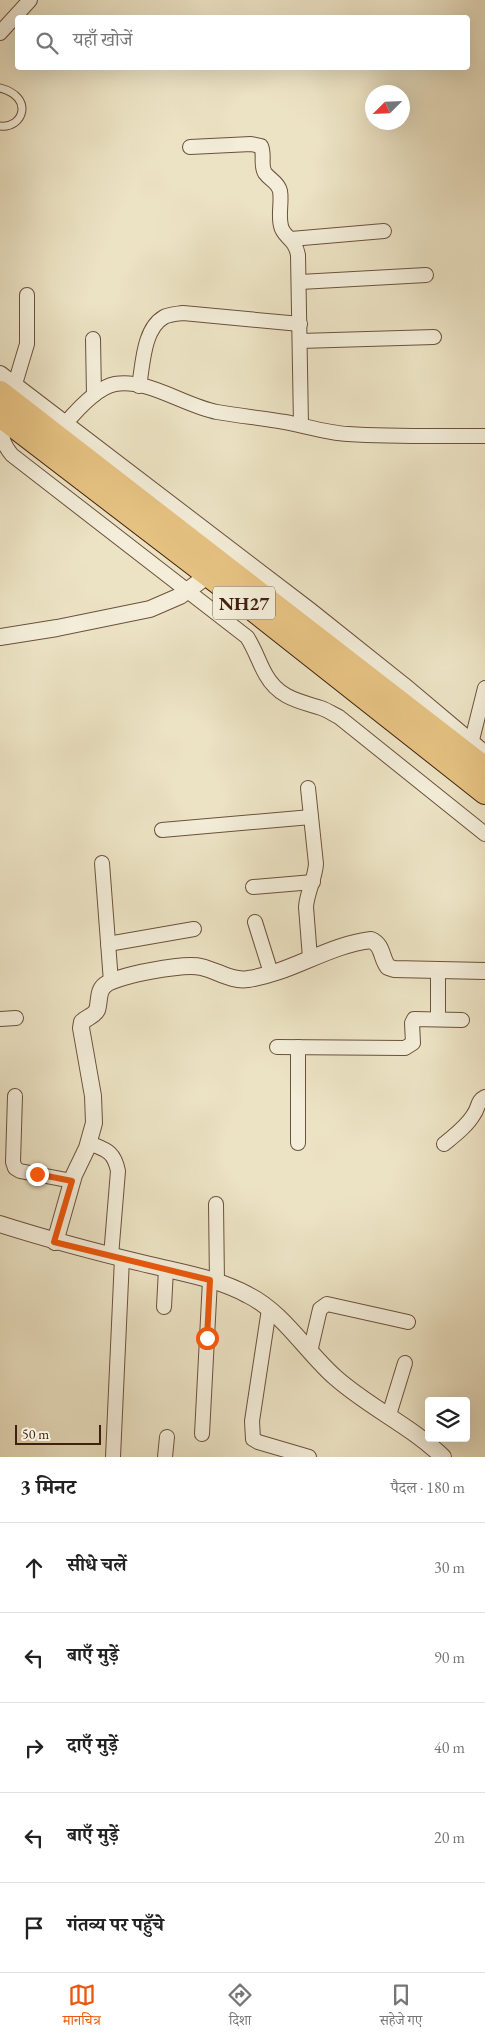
<!DOCTYPE html>
<html lang="hi">
<meta charset="utf-8">
<style>
:root{--surface:#fff;--page:#f2f2f2;--text:#222;--muted:#767676;--line:#e0e0e0;--accent:#ea580c}
body{margin:0;font-family:"EB Garamond","Noto Serif Devanagari",serif;background:var(--page);color:var(--text)}
.controls{position:absolute;right:15px;bottom:15px;display:grid;overflow:hidden;border-radius:5px;box-shadow:0 5px 20px #0002}
.controls button{width:45px;height:45px;display:grid;place-items:center;padding:0;border:0;border-bottom:1px solid var(--line);background:var(--surface);color:var(--text);font:25px sans-serif}
.compass{position:absolute;left:365px;top:85px;width:45px;height:45px;border-radius:50%;background:var(--surface);box-shadow:0 5px 20px #0002;rotate:246deg}
.scale{position:absolute;left:15px;bottom:12px;width:86px;box-sizing:border-box;padding-left:5px;border:2px solid #42200f;border-top:0;font-size:14px;line-height:18px;white-space:nowrap;color:#42200f;-webkit-text-stroke:4px #f3edd9;paint-order:stroke}
.stop{position:absolute;width:15px;height:15px;margin:-11px;border:4px solid #ea580c;border-radius:50%;background:#fff}
.stop.end{background:#ea580c;border-color:#fff;box-shadow:0 1px 5px #0008}
.list{margin:0;padding:0;list-style:none}
h2{display:flex;justify-content:space-between;align-items:center;height:65px;margin:0;padding:0 20px;font-size:21px}
h2 small{font-size:16px;font-weight:400;color:var(--muted)}
.list li{display:grid;grid-template-columns:32px 1fr auto;gap:15px;align-items:center;box-sizing:border-box;height:90px;padding:0 20px;border-top:1px solid var(--line)}
.list b{display:block;font-size:19px;white-space:nowrap}
.list em{font-size:16px;font-style:normal;color:var(--muted)}
.icon{flex:none;width:28px;height:28px;fill:none;stroke:currentColor;stroke-width:2;stroke-linecap:round;stroke-linejoin:round}
.map{position:relative;flex:none;width:485px;height:1457px;overflow:hidden}
.search{position:absolute;background:var(--surface);box-shadow:0 5px 20px #0002;left:15px;right:15px;top:15px;height:55px;display:flex;align-items:center;gap:12px;box-sizing:border-box;padding:0 18px;border-radius:5px;color:var(--muted);font-size:19px}
.sheet{height:515px;background:var(--surface)}
nav{display:flex;justify-content:space-around;align-items:center;box-sizing:border-box;height:70px;border-top:1px solid var(--line);background:var(--surface);font-size:14px;color:var(--muted)}
nav a{display:grid;justify-items:center;gap:2px}
nav .on{color:var(--accent)}
.map>svg:first-child{display:block}
.lines{fill:none;stroke-linecap:round;stroke-linejoin:round}
.service-casing{stroke:#6c513c;stroke-width:9}
.minor-casing{stroke:#6c513c;stroke-width:16}
.tertiary-casing{stroke:#6c513c;stroke-width:18}
.trunk-casing{stroke:#42200f;stroke-width:24}
.service{stroke:#f3edd9;stroke-width:7}
.minor{stroke:#f3edd9;stroke-width:14}
.tertiary{stroke:#f3edd9;stroke-width:16}
.trunk{stroke:#e6c282;stroke-width:22}
.route{stroke:#ea580c;stroke-width:6}
.labels{text-anchor:middle;stroke-width:5;stroke-linejoin:round;paint-order:stroke}
.shield{fill:#f3edd9;stroke:#775e4c;stroke-width:1}
.shield-label{font-size:19px;font-weight:bold;fill:#42200f}
</style>
<div class="map">
<svg width="485" height="1457" viewBox="0 0 485 1457">
<rect width="100%" height="100%" fill="#ece3c4"/>
<filter id="stains"><feTurbulence type="fractalNoise" baseFrequency=".004" numOctaves="4"/><feColorMatrix values="0 0 0 0 .2 0 0 0 0 .09 0 0 0 0 .02 0 0 0 .5 -.17"/></filter>
<radialGradient id="worn" r=".72"><stop offset=".6" stop-color="#630" stop-opacity="0"/><stop offset="1" stop-color="#630" stop-opacity=".3"/></radialGradient>
<g class="lines">
<g class="service-casing">
<path id="service" d="M0,88C35,97 23,129 0,126"/>
</g>
<g class="minor-casing">
<g id="minor">
<path d="M0,33L30,0"/>
<path d="M190,147L251,144L261,146C265,155 260,165 265,173C270,180 278,182 280,191C282,202 278,215 281,226C283,237 295,238 298,255L301,425"/>
<path d="M291,239L384,231"/>
<path d="M300,282L426,275"/>
<path d="M93,339L94,395"/>
<path d="M300,341L434,337"/>
<path d="M15,384L27,344V295"/>
<path d="M139,386C143,365 143,329 164,317C170,314 176,314 183,313L300,324"/>
<path d="M2,418C0,433 2,443 12,455L247,637C255,649 259,663 266,675C279,698 299,701 321,708C327,710 333,714 339,717L485,834"/>
<path d="M65,424C76,411 98,387 115,384C147,378 185,406 217,412C239,416 262,418 285,422C306,426 327,433 348,434C394,437 439,436 485,436"/>
<path d="M471,744L485,688"/>
<path d="M308,788L316,864C315,879 307,892 306,907L310,958"/>
<path d="M162,830L311,817"/>
<path d="M102,863L111,982"/>
<path d="M253,887L313,882"/>
<path d="M255,922L271,973"/>
<path d="M108,944L194,929"/>
<path d="M438,970V1019"/>
<path d="M0,1019L16,1018"/>
<path d="M277,1047L405,1048L413,1043L412,1023L414,1019L462,1020"/>
<path d="M298,1047V1143"/>
<path d="M15,1096L13,1162L15,1168L20,1171L72,1181"/>
<path d="M89,1143C106,1150 114,1151 118,1171L111,1256"/>
<path d="M444,1144C455,1135 467,1126 474,1114C479,1107 477,1101 485,1097"/>
<path d="M216,1204L217,1283"/>
<path d="M164,1307L166,1269"/>
<path d="M269,1309L252,1421L253,1439L258,1442L309,1457"/>
<path d="M310,1352L320,1309L327,1304L408,1322"/>
<path d="M389,1415L405,1363"/>
<path d="M202,1434L210,1280"/>
<path d="M113,1457L122,1258"/>
<path d="M165,1457L167,1437"/>
</g>
</g>
<g class="tertiary-casing">
<g id="tertiary">
<path d="M0,374L309,610L403,685L484,753"/>
<path d="M0,637L57,628L150,609L180,596L207,576"/>
<path d="M0,1224C50,1240 100,1253 150,1265C183,1273 219,1279 248,1295C283,1312 307,1353 336,1378C370,1408 411,1426 443,1457"/>
<path d="M55,1242L74,1175L87,1148L94,1123L93,1096L81,1028L82,1022C87,1017 94,1016 97,1010C100,1002 97,991 105,985C117,975 185,963 201,967C216,970 232,982 248,979C291,973 328,945 371,940C383,945 381,958 388,967L394,969L485,971"/>
</g>
</g>
<g class="trunk-casing">
<g id="trunk">
<path d="M0,392L485,768"/>
<path d="M0,416L248,606L485,793"/>
</g>
</g>
<use href="#service" class="service"/>
<use href="#minor" class="minor"/>
<use href="#tertiary" class="tertiary"/>
<use href="#trunk" class="trunk"/>
</g>
<g class="lines">
<path class="route" d="M37,1174L72,1181L54,1242L210,1280L207,1338"/>
</g>
<g class="labels">
<rect class="shield" x="213" y="586.5" width="62" height="33" rx="4"/>
<g class="shield-label">
<text x="244" y="610">NH27</text>
</g>
</g>
<rect width="100%" height="100%" filter="url(#stains)"/>
<rect width="100%" height="100%" fill="url(#worn)"/>
</svg>
<div class="controls">
<button><svg class="icon" aria-label="layers" viewBox="0 0 24 24"><path d="M12 4l9 5-9 5-9-5zM3 14l9 5 9-5"/></svg></button>
</div>
<svg class="compass" viewBox="-18 -18 36 36"><path d="M0-13l5 13h-10z" fill="#e53935"/><path d="M0 13l5-13h-10z" fill="#767676"/></svg>
<div class="scale">50 m</div>
<div class="stop" style="left:207px;top:1338px"></div>
<div class="stop end" style="left:37px;top:1174px"></div>
<div class="search"><svg class="icon" aria-label="search" viewBox="0 0 24 24"><circle cx="10" cy="10" r="6"/><path d="M15 15l6 6"/></svg>यहाँ खोजें</div>
</div>
<section class="sheet">
<h2>3 मिनट<small>पैदल · 180 m</small></h2>
<ul class="list">
<li><svg class="icon" aria-label="ahead" viewBox="0 0 24 24"><path d="M12 20V5M6 11l6-6 6 6"/></svg><div><b>सीधे चलें</b></div><em>30 m</em></li>
<li><svg class="icon" aria-label="left" viewBox="0 0 24 24"><path d="M17 20v-9H6M10 6l-5 5 5 5"/></svg><div><b>बाएँ मुड़ें</b></div><em>90 m</em></li>
<li><svg class="icon" aria-label="right" viewBox="0 0 24 24"><path d="M7 20v-9h11M14 6l5 5-5 5"/></svg><div><b>दाएँ मुड़ें</b></div><em>40 m</em></li>
<li><svg class="icon" aria-label="left" viewBox="0 0 24 24"><path d="M17 20v-9H6M10 6l-5 5 5 5"/></svg><div><b>बाएँ मुड़ें</b></div><em>20 m</em></li>
<li><svg class="icon" aria-label="arrive" viewBox="0 0 24 24"><path d="M6 21V4h12l-3 4 3 4H6"/></svg><div><b>गंतव्य पर पहुँचे</b></div></li>
</ul>
</section>
<nav>
<a class="on"><svg class="icon" aria-label="map" viewBox="0 0 24 24"><path d="M3 6l6-2 6 2 6-2v14l-6 2-6-2-6 2zM9 4v14M15 6v14"/></svg>मानचित्र</a>
<a><svg class="icon" aria-label="directions" viewBox="0 0 24 24"><path d="M12 3l9 9-9 9-9-9zM9 14v-3h6M13 9l2 2-2 2"/></svg>दिशा</a>
<a><svg class="icon" aria-label="saved" viewBox="0 0 24 24"><path d="M7 4h10v16l-5-4-5 4z"/></svg>सहेजे गए</a>
</nav>
